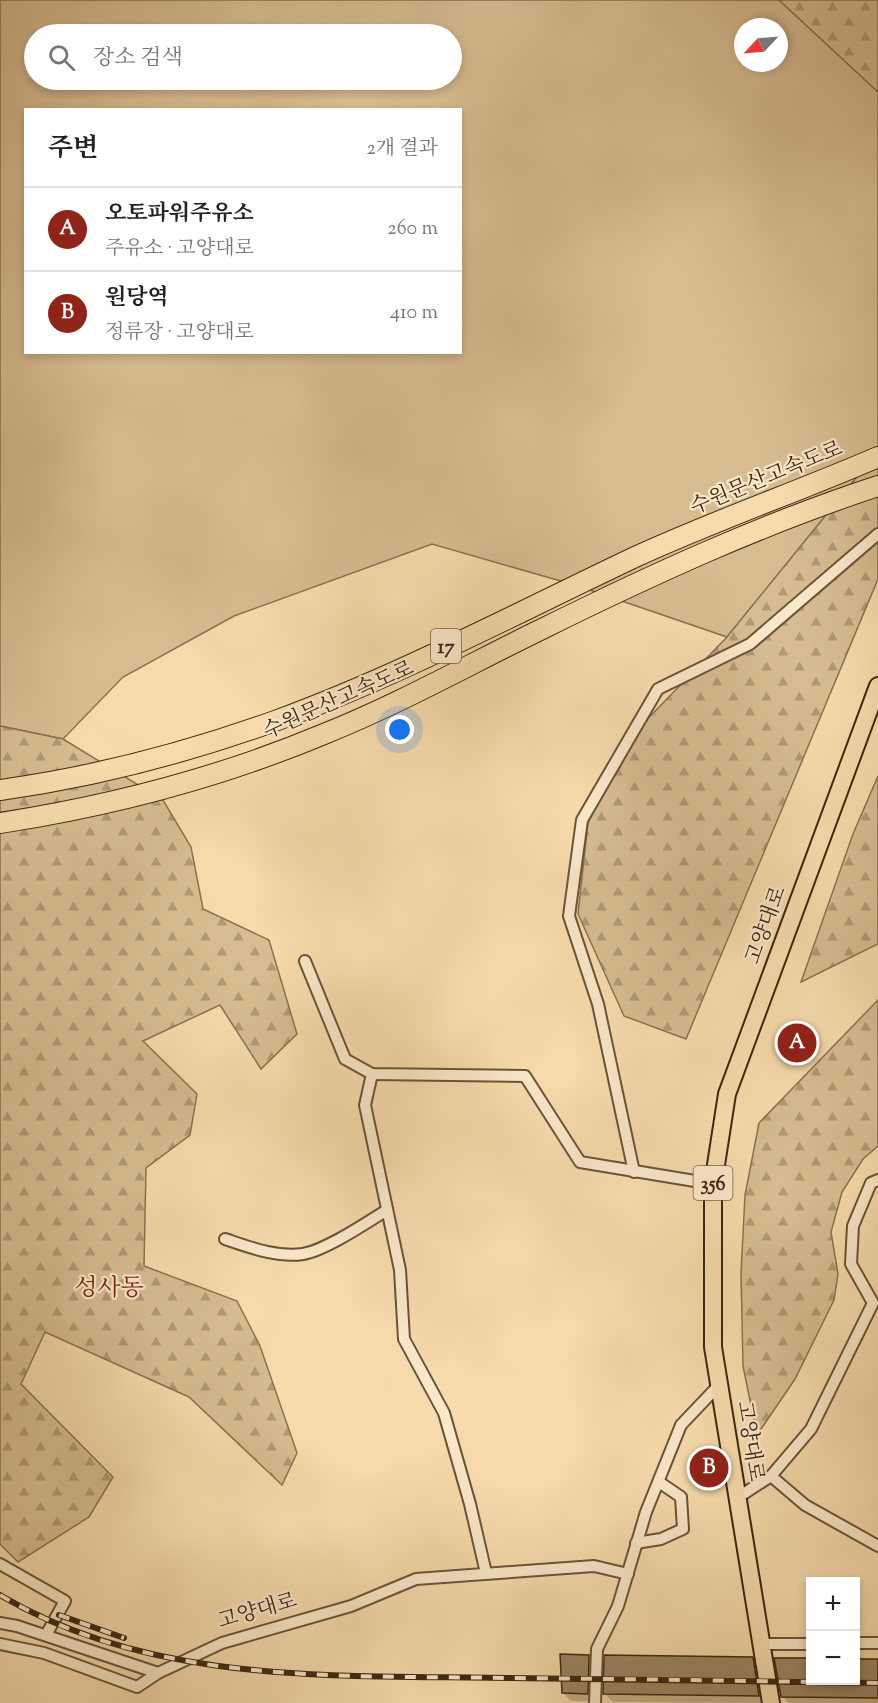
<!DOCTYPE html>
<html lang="ko">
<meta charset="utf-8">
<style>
:root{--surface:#fff;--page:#f6f6f6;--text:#222;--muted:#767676;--line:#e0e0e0;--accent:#8f2418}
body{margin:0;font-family:"Sorts Mill Goudy","Noto Serif KR",serif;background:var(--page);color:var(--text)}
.controls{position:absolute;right:18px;bottom:18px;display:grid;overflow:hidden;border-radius:0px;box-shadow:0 3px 9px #0003}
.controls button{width:54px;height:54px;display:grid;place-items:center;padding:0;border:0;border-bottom:2px solid var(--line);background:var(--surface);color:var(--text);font:30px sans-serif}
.compass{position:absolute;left:734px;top:18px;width:54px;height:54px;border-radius:50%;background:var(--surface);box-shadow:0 3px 9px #0003;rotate:244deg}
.you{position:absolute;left:400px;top:730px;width:21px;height:21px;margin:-15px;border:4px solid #fff;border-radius:50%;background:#1a73e8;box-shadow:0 0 0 9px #1a73e833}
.badge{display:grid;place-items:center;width:39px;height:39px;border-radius:50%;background:var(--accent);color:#fff;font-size:20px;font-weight:700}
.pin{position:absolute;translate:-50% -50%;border:3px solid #fff;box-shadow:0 2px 6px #0006}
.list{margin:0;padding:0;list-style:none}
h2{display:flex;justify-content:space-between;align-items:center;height:78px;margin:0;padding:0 24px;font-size:26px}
h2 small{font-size:20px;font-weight:400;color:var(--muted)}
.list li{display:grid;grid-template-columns:39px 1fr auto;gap:18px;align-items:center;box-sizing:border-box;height:84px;padding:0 24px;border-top:2px solid var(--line)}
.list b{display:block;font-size:22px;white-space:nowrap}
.list p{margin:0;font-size:20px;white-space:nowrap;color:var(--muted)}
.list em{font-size:20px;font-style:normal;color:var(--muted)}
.icon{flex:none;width:33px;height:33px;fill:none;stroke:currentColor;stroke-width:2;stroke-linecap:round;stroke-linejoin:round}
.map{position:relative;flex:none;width:878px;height:1703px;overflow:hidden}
.search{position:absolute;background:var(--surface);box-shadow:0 3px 9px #0003;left:24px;top:24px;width:438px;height:66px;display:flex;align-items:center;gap:15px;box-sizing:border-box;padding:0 21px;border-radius:33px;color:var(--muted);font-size:22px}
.panel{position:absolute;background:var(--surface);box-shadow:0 3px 9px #0003;left:24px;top:108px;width:438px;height:246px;border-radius:0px}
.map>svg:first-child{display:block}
.green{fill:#d7bc92;stroke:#887252;stroke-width:1.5;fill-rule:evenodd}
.forest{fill:url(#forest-firs);stroke:#887252;stroke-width:1.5}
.shadow{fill:#0003}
.building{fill:#9c8563;stroke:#3a2713;stroke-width:1.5}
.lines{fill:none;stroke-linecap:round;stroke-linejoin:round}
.minor-casing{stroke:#695439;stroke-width:14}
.primary-casing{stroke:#3a2713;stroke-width:20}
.motorway-casing{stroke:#3a2713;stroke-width:22}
.minor{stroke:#fae8c9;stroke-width:10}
.primary{stroke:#f7dbac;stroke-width:16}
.motorway{stroke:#f7dbac;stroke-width:20}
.rail-casing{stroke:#3a2713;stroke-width:6}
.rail{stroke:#fae8c9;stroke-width:4;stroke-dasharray:11;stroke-linecap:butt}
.labels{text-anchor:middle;stroke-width:4.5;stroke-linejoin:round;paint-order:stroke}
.shield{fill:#fae8c9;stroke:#74614a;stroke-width:1.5}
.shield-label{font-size:20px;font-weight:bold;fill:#3a2713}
.street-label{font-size:21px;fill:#3a2713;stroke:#fae8c9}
.quarter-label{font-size:24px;fill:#7a1f14;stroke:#fae8c9}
</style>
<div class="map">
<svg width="878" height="1703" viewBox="0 0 878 1703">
<defs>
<pattern id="forest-firs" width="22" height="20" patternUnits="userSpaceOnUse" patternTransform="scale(1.5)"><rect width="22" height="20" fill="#d7bc92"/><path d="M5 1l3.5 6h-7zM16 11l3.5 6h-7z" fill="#af9976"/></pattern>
</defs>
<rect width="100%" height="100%" fill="#f7dbac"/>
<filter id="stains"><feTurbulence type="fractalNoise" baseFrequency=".00333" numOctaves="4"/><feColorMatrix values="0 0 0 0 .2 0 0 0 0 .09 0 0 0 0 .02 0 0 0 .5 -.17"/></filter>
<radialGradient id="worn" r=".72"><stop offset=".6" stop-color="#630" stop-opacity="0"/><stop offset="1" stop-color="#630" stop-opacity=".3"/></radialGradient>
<path class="green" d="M0,0H779L878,92V451L727,637L578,586L432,544L234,616L123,677L63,739L0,726ZM743,27H779V63H743ZM34,34H452V80H34ZM26,110H460V352H26Z"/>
<g class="forest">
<path d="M779,0H878V92Z"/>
<path d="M878,451V579L686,1039L624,1016L578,914L588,823L632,735L727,637Z"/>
<path d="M0,726L63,739L163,800L191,847L203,909L269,940L297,1034L261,1069L220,1005L143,1041L197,1094L190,1135L146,1168L144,1266L237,1301L260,1346L297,1453L282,1485L189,1397L45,1332L21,1384L113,1477L89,1517L18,1562L0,1544Z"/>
<path d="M878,776V944L801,982L853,834Z"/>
<path d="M878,1000V1146L863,1159L842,1192L831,1232L838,1274L834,1300L795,1379L757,1435L743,1366L741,1273L745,1195L759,1123Z"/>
</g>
<g class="shadow">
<path d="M589,1656L597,1665L596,1702L571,1701L563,1693Z"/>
<path d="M752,1659L761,1667L767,1703L613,1702L604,1693Z"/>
<path d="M776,1659L810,1660V1680H856L878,1661V1703H789L782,1696Z"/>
</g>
<g class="building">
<path d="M560,1654L589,1655L588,1694L562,1693Z"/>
<path d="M604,1655L753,1657L759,1696L603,1694Z"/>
<path d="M774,1658H810V1680H855V1659H878V1698L781,1697Z"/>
</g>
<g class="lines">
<g class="minor-casing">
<g id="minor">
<path d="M305,961L345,1059L372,1074L525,1076L580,1162L713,1184"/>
<path d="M372,1074L365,1105L400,1270L404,1339L444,1413L470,1504L486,1573"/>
<path d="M634,1172L598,1004L569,916L582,820L658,689L750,644L878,534"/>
<path d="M225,1239C249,1247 277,1258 303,1254C326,1250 366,1223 387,1210"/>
<path d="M771,1476L805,1505L878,1546"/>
<path d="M737,1498L771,1476L811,1429L873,1303L851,1264L853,1226L871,1183L878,1180"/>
<path d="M636,1543L661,1539L683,1529L681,1497L659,1482"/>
<path d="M0,1564L65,1601L46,1635"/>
<path d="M0,1623L17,1626L158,1673"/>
<path d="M856,1643H878"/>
<path d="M0,1644L44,1653L137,1687L158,1673L222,1643L351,1606L416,1579L594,1566L628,1574"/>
<path d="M761,1644H810"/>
<path d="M595,1703L597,1649L618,1606L646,1512L681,1425L719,1385"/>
</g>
</g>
<g class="primary-casing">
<path id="primary" d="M771,1703L713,1347V1184L727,1094L878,686"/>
</g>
<g class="motorway-casing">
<g id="motorway">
<path d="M0,790C94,777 186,753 275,721C398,676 515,614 633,558C713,521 797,492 878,457"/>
<path d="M0,823C110,806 221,777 324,734C399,704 470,664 542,629C651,575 762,524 878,486"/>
</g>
</g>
<use href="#minor" class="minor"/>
<use href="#primary" class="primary"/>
<use href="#motorway" class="motorway"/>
<g class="rail-casing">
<g id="rail">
<path d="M0,1595C153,1686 339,1675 511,1678C634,1679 756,1681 878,1683"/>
<path d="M59,1615L124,1638"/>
</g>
</g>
<use href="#rail" class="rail"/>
</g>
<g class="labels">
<g class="shield">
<rect x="431" y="629" width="30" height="34" rx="4.5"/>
<rect x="693.5" y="1166" width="39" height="34" rx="4.5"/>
</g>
<g class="shield-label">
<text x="446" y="653">17</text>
<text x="713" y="1190">356</text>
</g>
<g class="street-label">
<text transform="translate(766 477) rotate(-22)" y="7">수원문산고속도로</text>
<text transform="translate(338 699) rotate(-24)" y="7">수원문산고속도로</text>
<text transform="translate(765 925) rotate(-70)" y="7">고양대로</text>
<text transform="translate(751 1441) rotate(81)" y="7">고양대로</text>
<text transform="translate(257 1610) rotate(-16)" y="7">고양대로</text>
</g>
<g class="quarter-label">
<text x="109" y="1295">성사동</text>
</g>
</g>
<rect width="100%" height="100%" filter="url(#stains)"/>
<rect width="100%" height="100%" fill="url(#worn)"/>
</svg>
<div class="controls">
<button>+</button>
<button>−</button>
</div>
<svg class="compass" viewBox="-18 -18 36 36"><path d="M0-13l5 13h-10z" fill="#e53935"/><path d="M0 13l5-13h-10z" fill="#767676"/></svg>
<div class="you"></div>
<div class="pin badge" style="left:797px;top:1043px">A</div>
<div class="pin badge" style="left:709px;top:1468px">B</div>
<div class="search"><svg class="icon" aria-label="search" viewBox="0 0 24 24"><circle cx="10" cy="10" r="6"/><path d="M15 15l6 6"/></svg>장소 검색</div>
<section class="panel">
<h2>주변<small>2개 결과</small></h2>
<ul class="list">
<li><span class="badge">A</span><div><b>오토파워주유소</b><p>주유소 · 고양대로</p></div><em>260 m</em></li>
<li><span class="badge">B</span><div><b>원당역</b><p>정류장 · 고양대로</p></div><em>410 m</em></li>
</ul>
</section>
</div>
